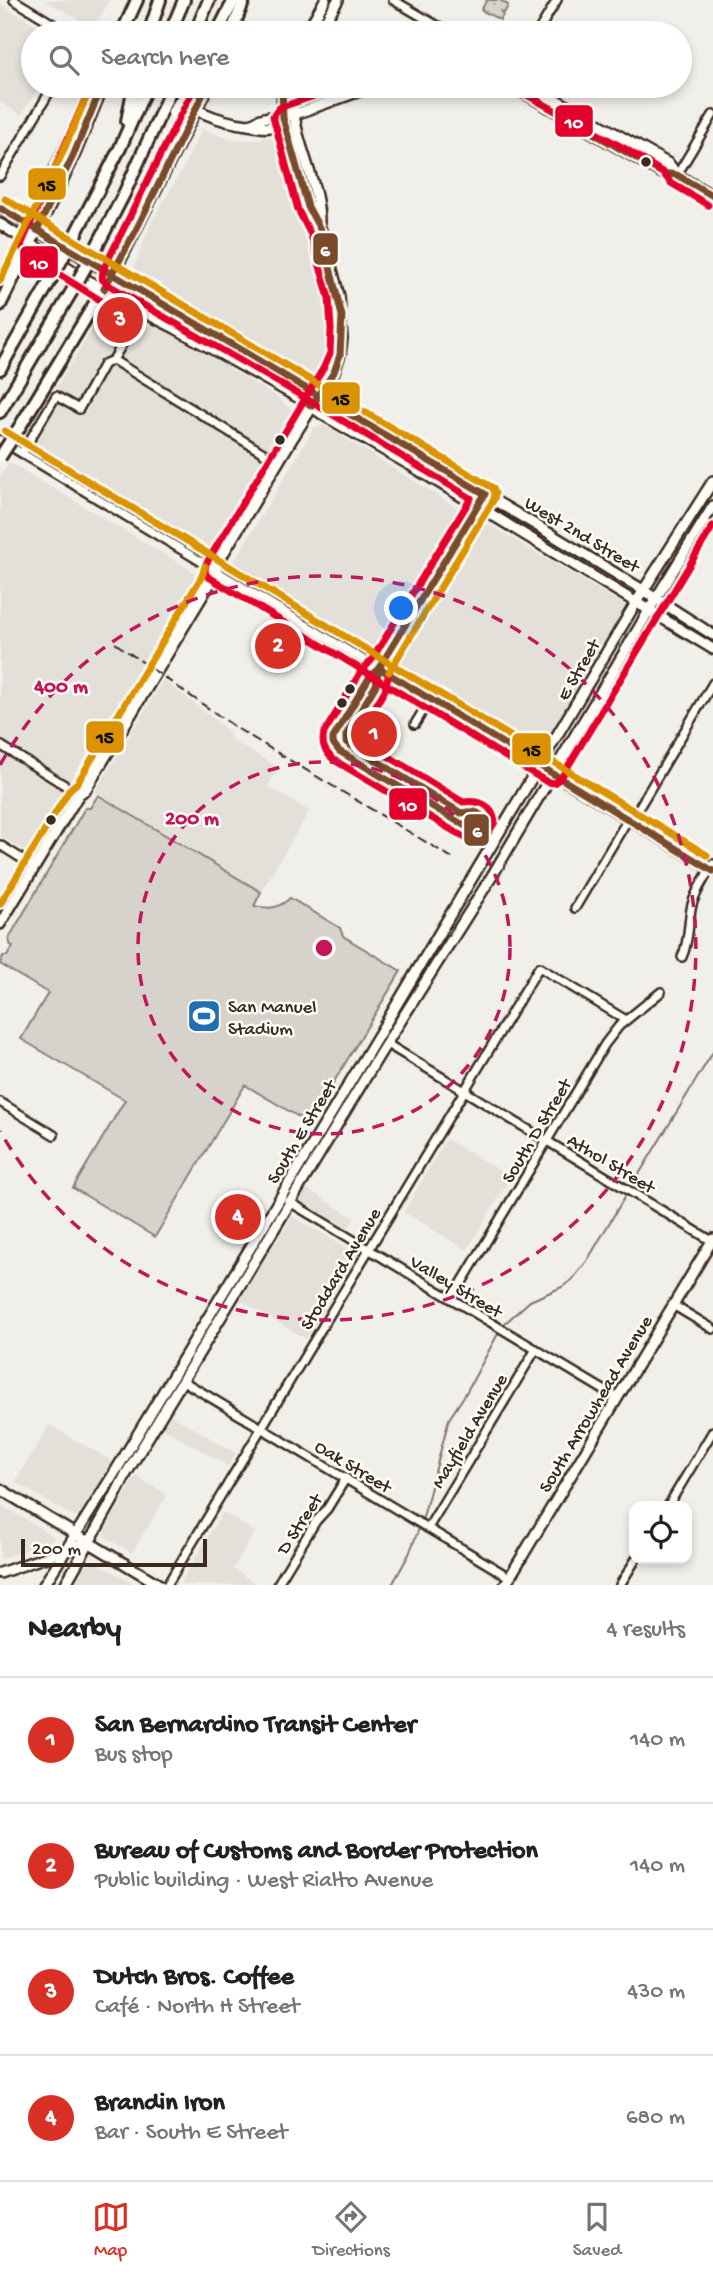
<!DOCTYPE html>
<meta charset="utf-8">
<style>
:root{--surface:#fff;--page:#f2f2f2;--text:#222;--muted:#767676;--line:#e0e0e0;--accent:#d93025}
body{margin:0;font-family:"Gochi Hand",sans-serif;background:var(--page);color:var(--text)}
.controls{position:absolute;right:21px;bottom:21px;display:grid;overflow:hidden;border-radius:14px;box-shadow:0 4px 10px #0003}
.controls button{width:63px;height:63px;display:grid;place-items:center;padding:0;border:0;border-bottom:2px solid var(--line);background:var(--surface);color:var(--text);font:35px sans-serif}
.scale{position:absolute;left:21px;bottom:18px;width:186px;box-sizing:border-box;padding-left:7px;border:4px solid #3b2a1e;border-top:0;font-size:19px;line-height:24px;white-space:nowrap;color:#3b2a1e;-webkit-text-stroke:5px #fdfcf7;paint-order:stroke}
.you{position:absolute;left:402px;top:609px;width:24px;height:24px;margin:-18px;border:5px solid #fff;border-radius:50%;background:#1a73e8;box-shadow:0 0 0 10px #1a73e833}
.badge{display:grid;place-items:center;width:46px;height:46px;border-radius:50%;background:var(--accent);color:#fff;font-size:23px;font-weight:700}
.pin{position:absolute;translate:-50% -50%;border:4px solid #fff;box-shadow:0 2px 7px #0006}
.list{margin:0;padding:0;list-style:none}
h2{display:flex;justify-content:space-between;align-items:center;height:91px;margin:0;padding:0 28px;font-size:30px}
h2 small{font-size:23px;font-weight:400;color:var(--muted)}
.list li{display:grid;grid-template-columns:46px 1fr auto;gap:21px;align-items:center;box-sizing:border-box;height:126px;padding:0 28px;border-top:2px solid var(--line)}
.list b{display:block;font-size:26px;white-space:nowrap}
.list p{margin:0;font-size:23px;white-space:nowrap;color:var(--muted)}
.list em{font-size:23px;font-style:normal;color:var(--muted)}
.icon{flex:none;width:38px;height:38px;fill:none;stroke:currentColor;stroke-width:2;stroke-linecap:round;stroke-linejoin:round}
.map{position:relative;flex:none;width:713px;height:1585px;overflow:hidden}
.search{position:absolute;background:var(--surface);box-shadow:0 4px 10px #0003;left:21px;right:21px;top:21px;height:77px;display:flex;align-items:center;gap:18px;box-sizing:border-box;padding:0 24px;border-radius:38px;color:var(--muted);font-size:26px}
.sheet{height:595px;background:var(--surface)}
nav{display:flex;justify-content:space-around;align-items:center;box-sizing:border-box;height:98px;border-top:2px solid var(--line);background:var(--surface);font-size:19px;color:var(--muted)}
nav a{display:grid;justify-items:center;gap:4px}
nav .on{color:var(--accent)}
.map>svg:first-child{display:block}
.built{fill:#e3e0da}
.grass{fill:url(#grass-dots);stroke:#897e75;stroke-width:2}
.pitch{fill:#d7d2cc;stroke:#897e75;stroke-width:2}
.water{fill:url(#water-waves);stroke:#80746b;stroke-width:2}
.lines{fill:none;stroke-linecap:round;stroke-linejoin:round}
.stream{stroke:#80746b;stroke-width:2}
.minor-casing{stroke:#3b2a1e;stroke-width:12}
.major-casing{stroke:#3b2a1e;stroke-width:14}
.highway-casing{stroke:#3b2a1e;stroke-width:16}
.minor{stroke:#fdfcf7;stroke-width:7}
.major{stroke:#fdfcf7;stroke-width:9}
.highway{stroke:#fdfcf7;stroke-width:10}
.rail{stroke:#3b2a1e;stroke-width:2;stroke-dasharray:10 5;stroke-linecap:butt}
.highway-bridge-casing{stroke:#3b2a1e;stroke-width:16;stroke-linecap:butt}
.highway-bridge{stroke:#fdfcf7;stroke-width:10}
.bus-1-casing{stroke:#fdfcf7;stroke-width:12}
.bus-2-casing{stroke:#fdfcf7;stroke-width:12}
.bus-3-casing{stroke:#fdfcf7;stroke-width:12}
.bus-1{stroke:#7a4b2a;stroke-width:7}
.bus-2{stroke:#e4002b;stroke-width:7}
.bus-3{stroke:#db9304;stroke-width:7}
.ring{fill:none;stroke:#c2185b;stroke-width:3.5;stroke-dasharray:12 9}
.bus-dot{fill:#3b2a1e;stroke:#fdfcf7;stroke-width:2.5}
.labels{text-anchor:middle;stroke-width:5;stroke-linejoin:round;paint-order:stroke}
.street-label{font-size:19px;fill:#3b2a1e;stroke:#fdfcf7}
.poi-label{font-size:19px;fill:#3b2a1e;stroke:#fdfcf7;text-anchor:start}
.centre{fill:#c2185b;stroke:#fdfcf7;stroke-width:3.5}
.ring-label{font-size:21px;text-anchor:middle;font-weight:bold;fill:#c2185b;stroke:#fdfcf7;stroke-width:5;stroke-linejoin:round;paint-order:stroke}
.line-badge{stroke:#fdfcf7;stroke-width:2.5}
.badge-label{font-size:19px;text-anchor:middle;font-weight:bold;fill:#fff}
.pale-badge-label{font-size:19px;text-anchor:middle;font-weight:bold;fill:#111}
</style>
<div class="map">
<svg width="713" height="1585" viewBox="0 0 713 1585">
<defs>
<pattern id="grass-dots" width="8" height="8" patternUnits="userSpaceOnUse" patternTransform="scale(1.75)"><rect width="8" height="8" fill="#d7d2cc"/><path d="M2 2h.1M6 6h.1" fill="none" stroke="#b9b4af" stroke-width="1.8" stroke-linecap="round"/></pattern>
<pattern id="water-waves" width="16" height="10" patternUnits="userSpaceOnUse" patternTransform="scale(1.75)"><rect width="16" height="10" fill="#aea69f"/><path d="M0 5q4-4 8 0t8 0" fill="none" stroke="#8f8781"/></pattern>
</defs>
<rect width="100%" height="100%" fill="#f1efea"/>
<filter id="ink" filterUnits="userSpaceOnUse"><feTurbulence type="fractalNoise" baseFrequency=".0143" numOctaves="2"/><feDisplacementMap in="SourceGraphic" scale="14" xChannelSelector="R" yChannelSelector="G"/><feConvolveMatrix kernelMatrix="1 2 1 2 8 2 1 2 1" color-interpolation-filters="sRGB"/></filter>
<g filter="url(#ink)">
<g class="built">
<path d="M44,0H110L94,28Z"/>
<path d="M0,4L50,33H33V86H40L21,115L0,102Z"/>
<path d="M202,129L233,140H252L277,136L328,314V345L314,374L304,376L204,320L186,310L173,298L135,272L134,266L152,221L183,168Z"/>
<path d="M112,309L121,314L124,319L148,328L153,325L182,340L278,398L291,410L290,422L212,549L208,550L187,539L40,449L26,437L104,310Z"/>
<path d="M324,425L461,510L380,644L375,647H369L236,568L233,563L314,428Z"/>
<path d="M9,462L194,572V578L27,852L0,836V476Z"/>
<path d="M486,523L628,607L547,739L538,748L527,744L521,738L405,669L401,661L402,655L483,524Z"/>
<path d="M163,680L190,700L231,733L229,738L279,768L268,786L309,811L261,892L95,792Z"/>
<path d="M446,1139L511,1177L467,1250L404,1212Z"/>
<path d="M307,1189L355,1218L348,1229L300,1200Z"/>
<path d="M292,1216L357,1254L306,1339L240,1300Z"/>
<path d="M171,1415L236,1453L228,1466L163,1428Z"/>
<path d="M49,1425L114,1462L76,1518L15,1482Z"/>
<path d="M136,1476L167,1495L132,1553L105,1537L104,1532Z"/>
<path d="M0,1504L53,1536L54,1540L0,1559Z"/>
<path d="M223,1512L255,1532L233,1569L259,1585H184L180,1583Z"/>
<path d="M96,1562L135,1585H74L86,1565Z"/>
</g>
<path class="grass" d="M487,0H500L508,5L505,12H501L503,15L500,20L481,10Z"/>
<path class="pitch" d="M98,795L261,892L254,906C270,909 278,909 290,898L340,928L343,936L401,971L309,1123L245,1085L155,1237L73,1188L125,1100L21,1039L48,993L0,964L3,956H7L13,947L10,944L9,938L85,808H90Z"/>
<path class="water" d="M75,119L78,121L43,201L37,205L33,201L71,120Z"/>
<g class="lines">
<g class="stream">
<path d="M630,1189L713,1052"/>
<path d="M503,1325L530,1301L562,1287L572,1280L587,1261L627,1193"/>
<path d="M422,1521L449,1419L466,1393L500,1330"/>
<path d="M392,1585L409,1554L420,1526"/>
</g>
<g class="minor-casing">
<g id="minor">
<path d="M14,0L68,33"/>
<path d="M393,0L450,33"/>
<path d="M537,33L557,0"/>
<path d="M677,175L713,115"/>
<path d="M0,176L53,86"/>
<path d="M113,360L278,462"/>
<path d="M0,440L713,871"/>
<path d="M22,453L56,396L79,409L104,364L113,360L120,348L140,311"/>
<path d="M379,668L485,494"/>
<path d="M415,724L430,699"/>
<path d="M0,745L79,794"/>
<path d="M631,821L713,683"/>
<path d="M0,845L35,867"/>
<path d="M575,908L628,819"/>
<path d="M682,957C689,942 688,926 691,909C694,893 705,878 713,864"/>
<path d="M387,1044L712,1241"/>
<path d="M0,1102L54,1135"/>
<path d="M288,1201L617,1398"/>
<path d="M452,1299L605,1044L619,1026L661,992"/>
<path d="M673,1305L713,1329"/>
<path d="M183,1381L509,1577"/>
<path d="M668,1506L713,1431"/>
<path d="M428,1528L536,1349"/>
<path d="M167,1585L539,967L626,1020"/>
<path d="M277,1585L316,1521L327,1509L346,1478"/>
<path d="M620,1585L636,1559"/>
</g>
</g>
<g class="major-casing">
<g id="major">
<path d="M439,27L443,33"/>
<path d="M306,33L325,0"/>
<path d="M318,33L338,0"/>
<path d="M156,86C190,106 208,120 248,125C264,127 271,132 283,118"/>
<path d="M294,86C287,134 320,177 319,224"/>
<path d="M512,86L662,173L677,175L713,196"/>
<path d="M532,86L669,164L677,175"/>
<path d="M250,125C268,112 275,120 293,115L374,86"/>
<path d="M0,208L534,524L638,587L713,635"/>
<path d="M0,224L115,298L175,328L299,398L325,416L410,465L713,649"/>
<path d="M79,794L80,785L205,576L215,569"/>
<path d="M0,924L79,794L86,789L212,580L220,559L292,439L334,372L340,355L342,339L339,296L323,236L319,225L308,207L283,118L282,86"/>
<path d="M0,1489L160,1585"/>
<path d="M0,1573L89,1542"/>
<path d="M44,1585L115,1472L381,1031L643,591L713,481"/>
<path d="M65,1585L113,1500L126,1474L381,1052L492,876L660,592L713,506"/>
<path d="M505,1585L713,1239"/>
</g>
</g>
<g class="highway-casing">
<g id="highway">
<path d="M122,33L137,0"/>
<path d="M149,33L160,0"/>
<path d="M170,33L184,0"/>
<path d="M195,33L209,0"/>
<path d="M217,33L234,0"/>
<path d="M231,33L244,0"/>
<path d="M127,121L134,86"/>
<path d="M74,237L120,148L147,86"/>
<path d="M95,250L124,194L162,110"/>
<path d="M0,305L73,156L102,86"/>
<path d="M0,369L54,274"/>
<path d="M0,412L75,286"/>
<path d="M19,428L112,275L207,86"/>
</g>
</g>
<use href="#minor" class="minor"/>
<use href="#major" class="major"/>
<use href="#highway" class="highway"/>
<path class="rail" d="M115,643L238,729L454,859"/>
<g class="highway-bridge-casing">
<g id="highway-bridge">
<path d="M162,110L172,86"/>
<path d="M173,112L190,86"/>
<path d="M54,274L74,237"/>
<path d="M75,286L95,250"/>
<path d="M0,457L19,428"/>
</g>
</g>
<use href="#highway-bridge" class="highway-bridge"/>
<g class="bus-1-casing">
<g id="bus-1">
<path d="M282,86L283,118L308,207L321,231L342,316L340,355L334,372L312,406L309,404"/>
<path d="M512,86L662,173L677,175L713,196"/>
<path d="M0,208L485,494L379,668"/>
<path d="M37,230L73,156L102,86"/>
<path d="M104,289L136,230L207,86"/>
<path d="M379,668L376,685L346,735V742L461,813C473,811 479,810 485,821L479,830H472L339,751L333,743V738L369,678Z"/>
<path d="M379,668L713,871"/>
</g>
</g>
<g class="bus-2-casing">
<g id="bus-2">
<path d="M91,86L21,245L25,253L119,312"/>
<path d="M195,86L103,270L102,279L107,284L300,395L471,498L371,661L360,673L324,733C321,745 325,752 334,760L467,839H484L495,822C492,804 480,800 463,802L357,737L385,690L389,672"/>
<path d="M343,86L279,108L273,116L298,210L311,235L329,298L331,329L330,353L324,367L206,564L205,571L207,576L547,782L554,783L561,778L713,526"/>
<path d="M527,95L624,148L662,172L671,183L708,205"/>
</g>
</g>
<g class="bus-3-casing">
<g id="bus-3">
<path d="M5,199L493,488L495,494L494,499L389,672"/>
<path d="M0,281L63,152L91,86"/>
<path d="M5,431L707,855"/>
<path d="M0,904L70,789L78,782L202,576L205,566"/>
</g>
</g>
<use href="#bus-1" class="bus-1"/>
<use href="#bus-2" class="bus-2"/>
<use href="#bus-3" class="bus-3"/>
</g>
</g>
<g class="ring">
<circle cx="324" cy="948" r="186"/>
<path d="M0 765A372 372 0 1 1 0 1131"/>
</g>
<defs>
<g id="stadium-square" transform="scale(1.75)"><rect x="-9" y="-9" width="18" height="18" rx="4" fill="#1f6fb2" stroke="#fdfcf7"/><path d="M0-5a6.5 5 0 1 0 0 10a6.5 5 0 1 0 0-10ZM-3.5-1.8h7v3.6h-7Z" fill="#fff"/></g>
</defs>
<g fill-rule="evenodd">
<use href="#stadium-square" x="204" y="1016"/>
</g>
<g class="bus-dot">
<circle cx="646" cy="162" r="6"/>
<circle cx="280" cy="440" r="6"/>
<circle cx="350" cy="689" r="6"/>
<circle cx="342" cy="703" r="6"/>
<circle cx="51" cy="820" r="6"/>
</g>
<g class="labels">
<g class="street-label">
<text transform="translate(583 533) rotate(31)" y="7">West 2nd Street</text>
<text transform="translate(577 669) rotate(-60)" y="7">E Street</text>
<text transform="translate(535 1130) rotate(-59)" y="7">South D Street</text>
<text transform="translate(300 1131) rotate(-59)" y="7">South E Street</text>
<text transform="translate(612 1162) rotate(31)" y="7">Athol Street</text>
<text transform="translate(339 1268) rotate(-59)" y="7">Stoddard Avenue</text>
<text transform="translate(457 1285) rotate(31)" y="7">Valley Street</text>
<text transform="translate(594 1403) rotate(-59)" y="7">South Arrowhead Avenue</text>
<text transform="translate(468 1430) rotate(-59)" y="7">Mayfield Avenue</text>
<text transform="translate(354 1465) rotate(31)" y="7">Oak Street</text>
<text transform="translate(298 1523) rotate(-57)" y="7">D Street</text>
</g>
<g class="poi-label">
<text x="228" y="1012">San Manuel<tspan x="228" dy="22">Stadium</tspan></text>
</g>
</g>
<circle cx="324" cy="948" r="10" class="centre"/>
<g class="ring-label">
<text x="61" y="692">400 m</text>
<text x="192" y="824">200 m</text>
</g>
<g class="line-badge">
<rect x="554" y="104" width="40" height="34" rx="7" fill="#e4002b"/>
<rect x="27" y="167" width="40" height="34" rx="7" fill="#db9304"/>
<rect x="312" y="232" width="27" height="34" rx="7" fill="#7a4b2a"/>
<rect x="19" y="245" width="40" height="34" rx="7" fill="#e4002b"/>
<rect x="321" y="381" width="40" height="34" rx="7" fill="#db9304"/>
<rect x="85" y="720" width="40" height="34" rx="7" fill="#db9304"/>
<rect x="511" y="732" width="41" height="34" rx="7" fill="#db9304"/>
<rect x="388" y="787" width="40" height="34" rx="7" fill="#e4002b"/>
<rect x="463" y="813" width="27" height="34" rx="7" fill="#7a4b2a"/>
</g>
<g class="badge-label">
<text x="574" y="128">10</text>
<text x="325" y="256">6</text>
<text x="39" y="269">10</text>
<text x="408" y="811">10</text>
<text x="477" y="837">6</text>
</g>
<g class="pale-badge-label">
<text x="47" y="191">15</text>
<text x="341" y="405">15</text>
<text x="105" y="743">15</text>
<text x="532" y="756">15</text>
</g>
</svg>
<div class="controls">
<button><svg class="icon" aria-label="locate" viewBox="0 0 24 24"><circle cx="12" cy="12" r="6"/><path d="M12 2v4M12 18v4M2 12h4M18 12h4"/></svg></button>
</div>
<div class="scale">200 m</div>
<div class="you"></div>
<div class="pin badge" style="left:374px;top:734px">1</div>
<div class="pin badge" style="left:278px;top:646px">2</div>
<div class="pin badge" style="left:120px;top:320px">3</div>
<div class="pin badge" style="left:238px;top:1217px">4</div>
<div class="search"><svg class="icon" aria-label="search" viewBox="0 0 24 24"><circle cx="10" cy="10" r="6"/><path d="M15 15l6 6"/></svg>Search here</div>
</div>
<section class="sheet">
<h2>Nearby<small>4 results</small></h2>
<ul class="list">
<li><span class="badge">1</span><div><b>San Bernardino Transit Center</b><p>Bus stop</p></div><em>140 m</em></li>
<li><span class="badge">2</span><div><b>Bureau of Customs and Border Protection</b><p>Public building · West Rialto Avenue</p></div><em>140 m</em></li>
<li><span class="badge">3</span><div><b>Dutch Bros. Coffee</b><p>Café · North H Street</p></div><em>430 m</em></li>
<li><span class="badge">4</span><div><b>Brandin Iron</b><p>Bar · South E Street</p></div><em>680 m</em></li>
</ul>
</section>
<nav>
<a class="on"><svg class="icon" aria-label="map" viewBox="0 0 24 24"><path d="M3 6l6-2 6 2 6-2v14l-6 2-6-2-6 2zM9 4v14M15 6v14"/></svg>Map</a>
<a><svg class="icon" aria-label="directions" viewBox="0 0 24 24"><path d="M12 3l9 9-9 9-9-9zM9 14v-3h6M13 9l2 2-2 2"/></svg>Directions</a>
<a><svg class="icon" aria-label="saved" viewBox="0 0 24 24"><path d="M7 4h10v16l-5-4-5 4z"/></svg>Saved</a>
</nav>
